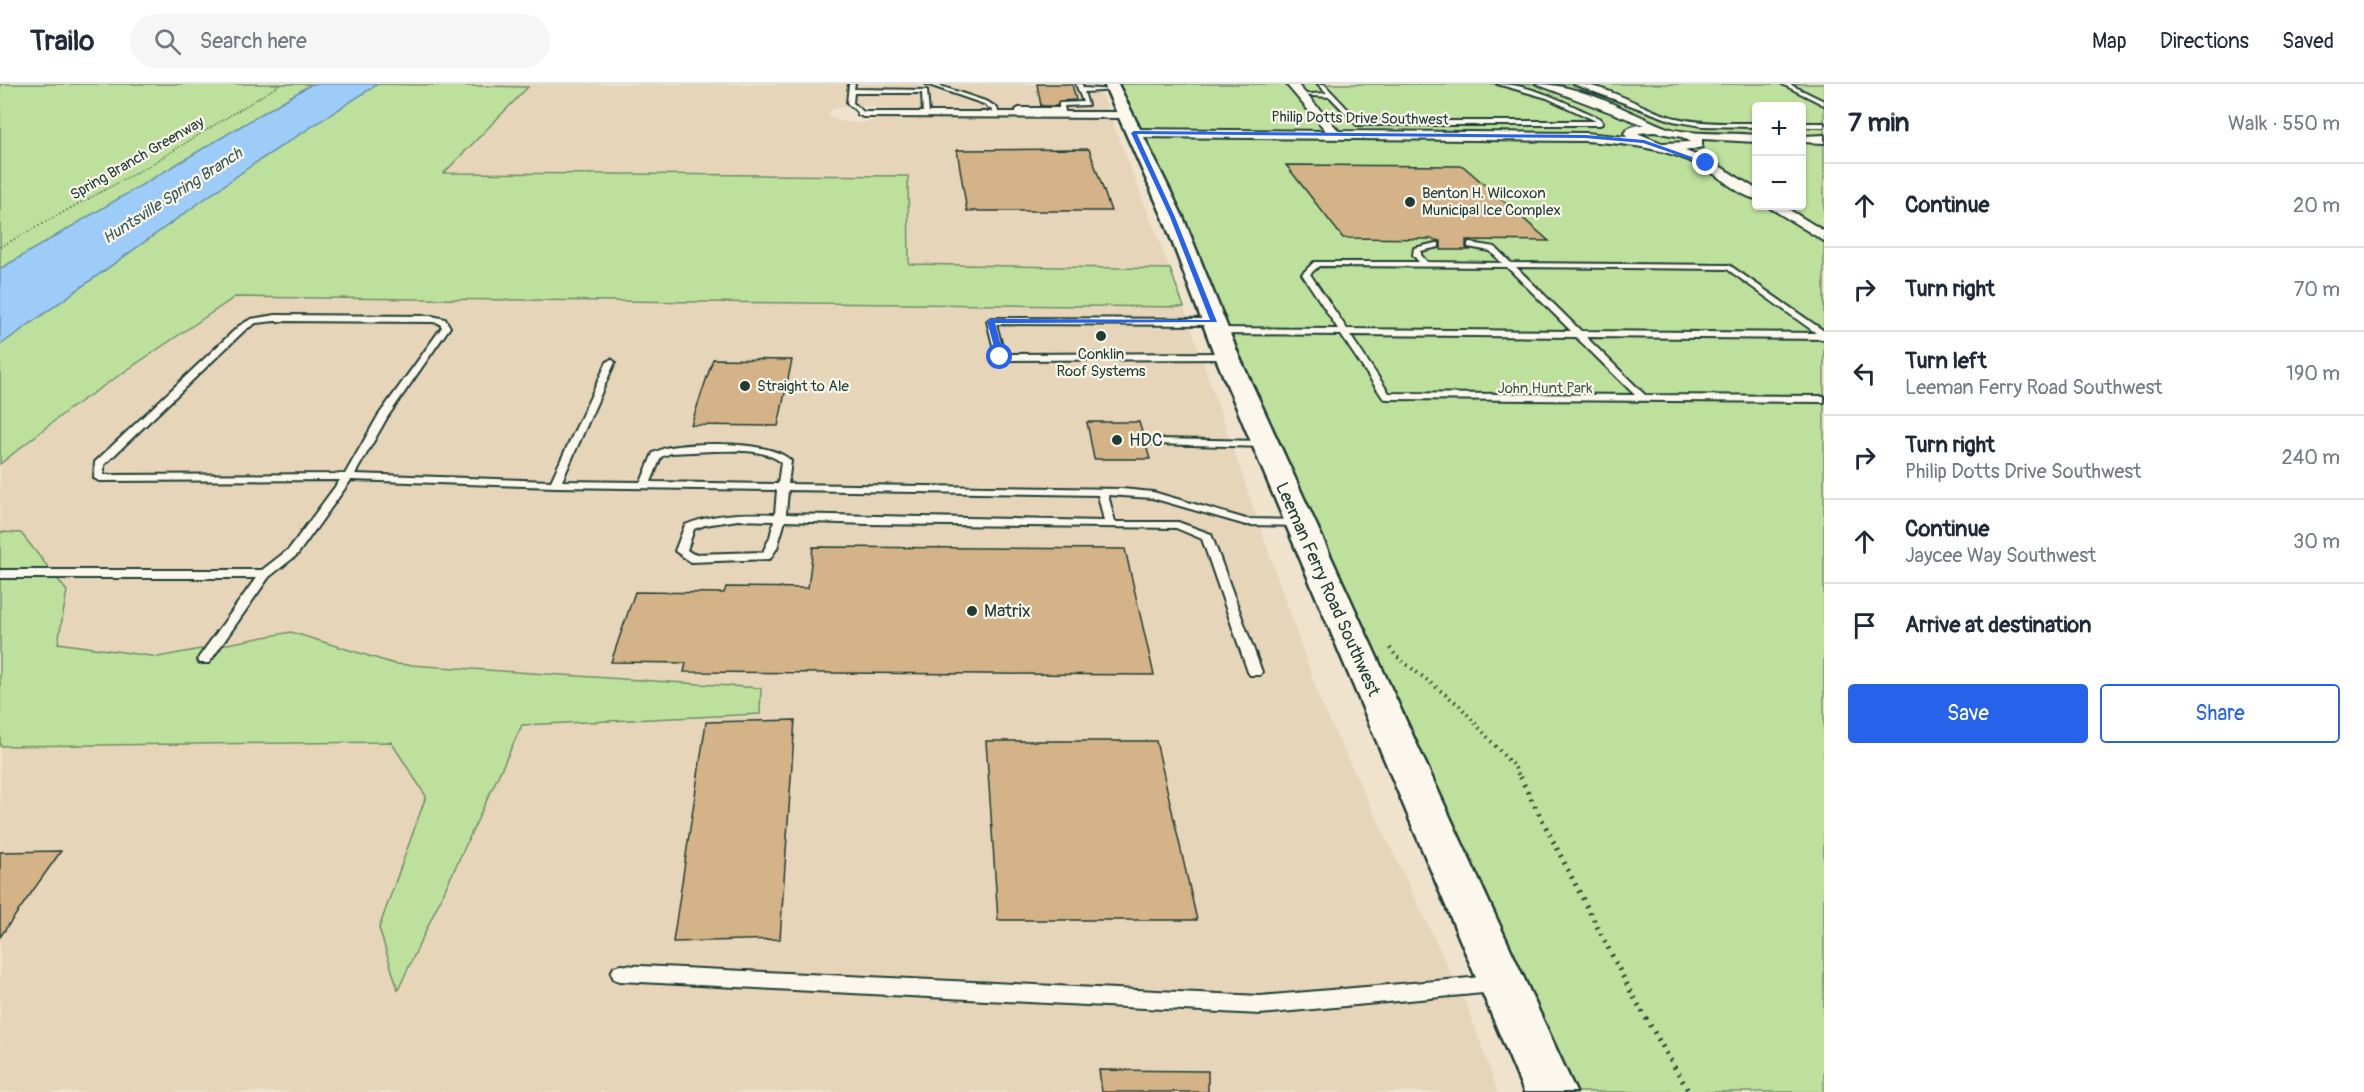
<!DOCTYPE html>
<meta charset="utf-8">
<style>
:root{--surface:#fff;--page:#f6f6f7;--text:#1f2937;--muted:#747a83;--line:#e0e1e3;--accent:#2563eb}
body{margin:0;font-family:Pangolin,sans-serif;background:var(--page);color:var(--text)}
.controls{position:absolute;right:18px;top:18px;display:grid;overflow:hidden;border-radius:6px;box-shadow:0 2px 4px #0004}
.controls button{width:54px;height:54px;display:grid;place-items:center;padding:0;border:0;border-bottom:2px solid var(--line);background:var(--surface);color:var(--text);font:30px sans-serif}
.stop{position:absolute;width:18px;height:18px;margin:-14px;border:4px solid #2563eb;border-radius:50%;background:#fff}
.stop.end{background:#2563eb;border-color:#fff;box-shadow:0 2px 6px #0008}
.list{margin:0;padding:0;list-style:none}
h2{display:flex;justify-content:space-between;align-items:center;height:78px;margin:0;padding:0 24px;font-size:26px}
h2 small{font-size:20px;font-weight:400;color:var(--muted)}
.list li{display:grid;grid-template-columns:39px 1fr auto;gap:18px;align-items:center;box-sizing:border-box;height:84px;padding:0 24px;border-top:2px solid var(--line)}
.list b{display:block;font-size:22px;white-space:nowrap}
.list p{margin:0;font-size:20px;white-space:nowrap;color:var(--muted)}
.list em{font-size:20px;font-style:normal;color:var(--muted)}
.actions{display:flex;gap:12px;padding:18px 24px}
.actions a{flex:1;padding:14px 0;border:2px solid var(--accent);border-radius:6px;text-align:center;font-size:21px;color:var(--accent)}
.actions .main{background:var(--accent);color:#fff}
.icon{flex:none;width:33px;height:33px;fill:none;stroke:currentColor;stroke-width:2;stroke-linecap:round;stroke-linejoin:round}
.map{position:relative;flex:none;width:1824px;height:1008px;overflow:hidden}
header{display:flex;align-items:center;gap:36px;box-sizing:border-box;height:84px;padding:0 30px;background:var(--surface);border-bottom:2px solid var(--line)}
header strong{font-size:28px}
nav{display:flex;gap:33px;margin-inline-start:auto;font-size:21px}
.search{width:420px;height:54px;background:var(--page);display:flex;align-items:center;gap:15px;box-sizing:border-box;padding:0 21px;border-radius:33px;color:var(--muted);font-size:22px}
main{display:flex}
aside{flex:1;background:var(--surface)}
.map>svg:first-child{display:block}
.built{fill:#e7d5b9;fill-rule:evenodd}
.green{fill:#bde19c;stroke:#6e8f68;stroke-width:1.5;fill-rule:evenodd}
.water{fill:#9eccf9;stroke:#6b93aa;stroke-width:1.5}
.building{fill:#d3b387;stroke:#1f3d34;stroke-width:1.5}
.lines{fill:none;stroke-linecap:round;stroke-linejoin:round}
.lane-casing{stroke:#1f3d34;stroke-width:4}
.street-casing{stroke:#1f3d34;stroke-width:4}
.secondary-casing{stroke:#1f3d34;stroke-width:5}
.path-far3{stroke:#1f3d34;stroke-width:1.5;stroke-dasharray:1 2;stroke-linecap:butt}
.path-far2{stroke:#1f3d34;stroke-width:2;stroke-dasharray:1 3;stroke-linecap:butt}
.path-far1{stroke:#1f3d34;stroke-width:4;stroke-dasharray:1.5 4.5;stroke-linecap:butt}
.path{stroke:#1f3d34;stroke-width:5;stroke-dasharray:2 6;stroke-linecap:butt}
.lane{fill:#fbf7ec;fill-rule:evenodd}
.street{fill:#fbf7ec;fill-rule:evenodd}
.secondary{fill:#fbf7ec;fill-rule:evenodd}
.route{fill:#2563eb}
.poi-dot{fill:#1f3d34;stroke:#fbf7ec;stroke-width:2}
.labels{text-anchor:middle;stroke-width:4.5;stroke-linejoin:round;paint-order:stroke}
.far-street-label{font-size:15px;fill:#1f3d34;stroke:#fbf7ec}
.far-poi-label{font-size:15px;fill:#1f3d34;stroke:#fbf7ec;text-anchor:start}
.far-park-label{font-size:15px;fill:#3f5e49;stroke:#fbf7ec}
.far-water-label{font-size:16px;font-style:italic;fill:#385a5b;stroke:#fbf7ec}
.poi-label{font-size:18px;fill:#1f3d34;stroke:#fbf7ec;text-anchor:start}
.street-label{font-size:18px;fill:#1f3d34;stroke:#fbf7ec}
</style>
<header>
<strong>Trailo</strong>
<div class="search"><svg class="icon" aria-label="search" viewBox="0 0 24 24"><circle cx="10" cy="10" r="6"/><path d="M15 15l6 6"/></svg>Search here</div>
<nav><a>Map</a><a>Directions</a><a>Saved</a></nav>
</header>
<main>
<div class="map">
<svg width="1824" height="1008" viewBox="0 0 1824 1008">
<rect width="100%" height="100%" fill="#efe3ce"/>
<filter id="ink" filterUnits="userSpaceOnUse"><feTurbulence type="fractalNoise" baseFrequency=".0167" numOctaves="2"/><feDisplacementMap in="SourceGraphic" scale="12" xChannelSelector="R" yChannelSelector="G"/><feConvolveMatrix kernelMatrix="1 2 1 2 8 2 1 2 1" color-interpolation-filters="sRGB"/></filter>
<g filter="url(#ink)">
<g class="built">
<path d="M377,0H1098L1170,185L909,180L908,92L443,89L527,3ZM857,21L897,27H942L943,32L896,33L860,39L839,37L829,32L828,29L833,25Z"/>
<path d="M235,213L1184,223L1321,619L1468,924L1498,1008H0V662L391,658L426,712L379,844L398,905L522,641L760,630L761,604L395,580L291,548L158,573L58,559L67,507L21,450L0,448V380L68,326Z"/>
</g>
<g class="green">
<path d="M0,0H312L0,185Z"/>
<path d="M377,0L528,3L444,89L908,92L909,180L1170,185L1184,223L235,213L68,326L0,380V261L255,79Z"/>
<path d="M1111,0H1824V1008H1550ZM1756,22H1802V122H1756Z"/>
<path d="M0,448L21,449L67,507L58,559L158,573L291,548L395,580L761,604L760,630L522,641L398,906L379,844L426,712L391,658L0,662Z"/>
</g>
<path class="water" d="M312,0H378L255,79L0,261V185Z"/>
<g class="building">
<path d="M1037,0H1072L1076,16L1059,17L1057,22H1041Z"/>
<path d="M1089,65L1111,127H967L957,66Z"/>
<path d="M1286,81L1463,82L1549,157L1466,156V164L1471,166H1441V157L1431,155L1343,154Z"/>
<path d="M713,275L792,276L778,342L691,341Z"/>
<path d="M1087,338H1139L1150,375H1094Z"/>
<path d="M813,463L1125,465L1154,591L684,588L686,579L611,578L635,508L724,509L726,503L808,504Z"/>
<path d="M795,636L780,855L673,858L706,638Z"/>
<path d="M986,657H1156L1197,836H998Z"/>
<path d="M61,767L0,853V768Z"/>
<path d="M1099,986L1208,987V1008H1102Z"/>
</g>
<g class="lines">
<g class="lane-casing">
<g id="lane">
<path d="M849,0H855L854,5L927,6L929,30L926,32L923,30L922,9H854L853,19L866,30L861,31L847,19Z"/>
<path d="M926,0H934L988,18L997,24L999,31L994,32L992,26L984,20Z"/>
<path d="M1076,0H1082L1083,4L1117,6L1084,8L1088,21L1064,22L1066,32H1062L1060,28H1022V32L1017,31L1016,26L1019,24H1059V19L1083,18Z"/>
<path d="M1318,0H1324L1359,37H1596L1547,14L1497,0C1533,0 1568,20 1599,34L1603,39L1600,41H1357L1330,13L1296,11L1327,9Z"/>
<path d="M1573,0C1609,0 1642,26 1676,34C1702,40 1729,39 1756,39V43L1702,42L1673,37Z"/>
<path d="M1782,0H1789L1824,17V21Z"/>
<rect x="1802" y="39" width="22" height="4"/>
<path d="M1436,159H1439V163L1421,167V171L1427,178L1502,179L1490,167L1468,163V159H1471L1495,163L1511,179L1729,181L1824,247V255L1586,253L1645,311L1824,312V318L1386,315L1383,314L1341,251L1217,250L1213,247L1217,244L1338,245L1302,190L1314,178H1419L1413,171L1414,164ZM1319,182L1507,183L1571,247L1347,245L1310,190ZM1516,183L1727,185L1816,249L1581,247ZM1350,251L1576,253L1635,311L1389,309Z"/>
<path d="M275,231L432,232L445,235L450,243L388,332L355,390L551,397L607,278L611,275L615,278L562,397L641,398L653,369L665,364C693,358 771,356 791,377L788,400L1122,405L1153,408L1246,435L1299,436L1305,439L1299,442L1246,441L1152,414L1108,411L1115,438H1178L1211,450L1262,588L1260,591H1250L1248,588L1202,455L1176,444L868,440L785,437L777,464L770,475L691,478L675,467L685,441C714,429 744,429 775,430L777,406L555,403L351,396L297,471L269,493L209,579H199L198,576L199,573L256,494H0V486H262L289,465L340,396L99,397L94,394L95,378L239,242L251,235ZM275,237L432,238L439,239L442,243L378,332L345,390L104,391V381L245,246L256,239ZM713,367C735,367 762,364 781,378L778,400L651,398L661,373L671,369ZM788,406L1098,411L1104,437L786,430ZM738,436L774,437L770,453L763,468L693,470L687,466L694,445L705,441Z"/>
<path d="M991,234L1214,235L1218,238L1214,241L996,240L1004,270L1227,269L1231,272L1227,275L1000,276L996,273L987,237Z"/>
<path d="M1157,355L1265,357L1270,360L1265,363L1153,360V356Z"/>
<path d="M620,881L1260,912L1494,892L1500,894L1503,900L1500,906L1494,908L1260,930L620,897L614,895L611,889L614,883Z"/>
</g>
</g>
<g class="street-casing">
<g id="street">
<path d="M1286,0H1297L1339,47L1585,49L1627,53L1624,49C1629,42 1636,41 1644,41L1536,0C1581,0 1625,27 1665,43C1689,52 1730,48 1756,51V58L1702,55V63L1685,67L1710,76L1756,105V115C1737,111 1719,91 1701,82C1664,63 1626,60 1585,57L1134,53L1128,49L1134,45L1326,47ZM1654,48L1682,53L1691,58L1662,59L1637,49Z"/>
<path d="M859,28H1125L1131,31L1125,34L863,33L857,30Z"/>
<path d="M1824,51V59L1802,58V52Z"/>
<path d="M1767,122H1783L1824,147V157Z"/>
</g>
</g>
<g class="secondary-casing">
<path id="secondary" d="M1104,0H1118L1183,133L1239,272L1576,1008H1524L1215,272L1163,133Z"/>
</g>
<path class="path-far3" d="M88,115L150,81L281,0"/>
<path class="path-far2" d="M0,163L91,113"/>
<path class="path-far1" d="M1390,564L1396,572L1459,621L1515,684L1520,695"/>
<path class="path" d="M1520,693L1632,910L1689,1008"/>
<use href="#lane" class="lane"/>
<use href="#street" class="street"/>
<use href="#secondary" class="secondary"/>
</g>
</g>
<path class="route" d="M1134,47L1585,51L1644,56L1709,79L1704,80L1643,59L1585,54L1137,50L1175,133L1217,238L995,239L1004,273L997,274L987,237L991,235L1210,236L1170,133L1131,49Z"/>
<g class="poi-dot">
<circle cx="1410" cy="118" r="6"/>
<circle cx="1101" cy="252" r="6"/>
<circle cx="745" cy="302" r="6"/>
<circle cx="1117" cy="356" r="6"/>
<circle cx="972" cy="527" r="6"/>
</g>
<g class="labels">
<g class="far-street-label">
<text transform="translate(1360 34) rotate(1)" y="5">Philip Dotts Drive Southwest</text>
<text transform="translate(137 74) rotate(-30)" y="5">Spring Branch Greenway</text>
</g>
<g class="far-poi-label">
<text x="1422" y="114">Benton H. Wilcoxon<tspan x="1422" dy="17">Municipal Ice Complex</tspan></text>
<text x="1101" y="275" text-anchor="middle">Conklin<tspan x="1101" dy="17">Roof Systems</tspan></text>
<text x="757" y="307">Straight to Ale</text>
</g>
<g class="far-park-label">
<text x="1545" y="309">John Hunt Park</text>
</g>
<g class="far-water-label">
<text transform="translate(172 111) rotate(-33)" y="6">Huntsville Spring Branch</text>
</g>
<g class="poi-label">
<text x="1129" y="362">HDC</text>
<text x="984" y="533">Matrix</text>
</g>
<g class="street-label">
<text transform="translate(1328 505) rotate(66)" y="6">Leeman Ferry Road Southwest</text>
</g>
</g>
</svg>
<div class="controls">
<button>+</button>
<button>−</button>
</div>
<div class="stop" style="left:1000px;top:273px"></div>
<div class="stop end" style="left:1706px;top:79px"></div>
</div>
<aside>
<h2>7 min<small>Walk · 550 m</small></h2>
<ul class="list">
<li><svg class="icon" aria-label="ahead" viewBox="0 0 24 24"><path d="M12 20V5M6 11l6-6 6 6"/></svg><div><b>Continue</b></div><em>20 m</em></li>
<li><svg class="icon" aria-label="right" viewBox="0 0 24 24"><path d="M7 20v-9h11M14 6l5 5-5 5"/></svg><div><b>Turn right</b></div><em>70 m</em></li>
<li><svg class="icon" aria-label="left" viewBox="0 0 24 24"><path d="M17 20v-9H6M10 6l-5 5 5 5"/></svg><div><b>Turn left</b><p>Leeman Ferry Road Southwest</p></div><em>190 m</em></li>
<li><svg class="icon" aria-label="right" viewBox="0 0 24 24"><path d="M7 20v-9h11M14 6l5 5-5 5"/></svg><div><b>Turn right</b><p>Philip Dotts Drive Southwest</p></div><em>240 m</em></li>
<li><svg class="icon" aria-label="ahead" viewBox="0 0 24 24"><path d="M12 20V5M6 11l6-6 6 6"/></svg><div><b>Continue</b><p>Jaycee Way Southwest</p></div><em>30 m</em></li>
<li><svg class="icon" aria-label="arrive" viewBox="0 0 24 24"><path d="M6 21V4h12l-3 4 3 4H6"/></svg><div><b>Arrive at destination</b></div></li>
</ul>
<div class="actions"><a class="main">Save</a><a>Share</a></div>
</aside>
</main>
